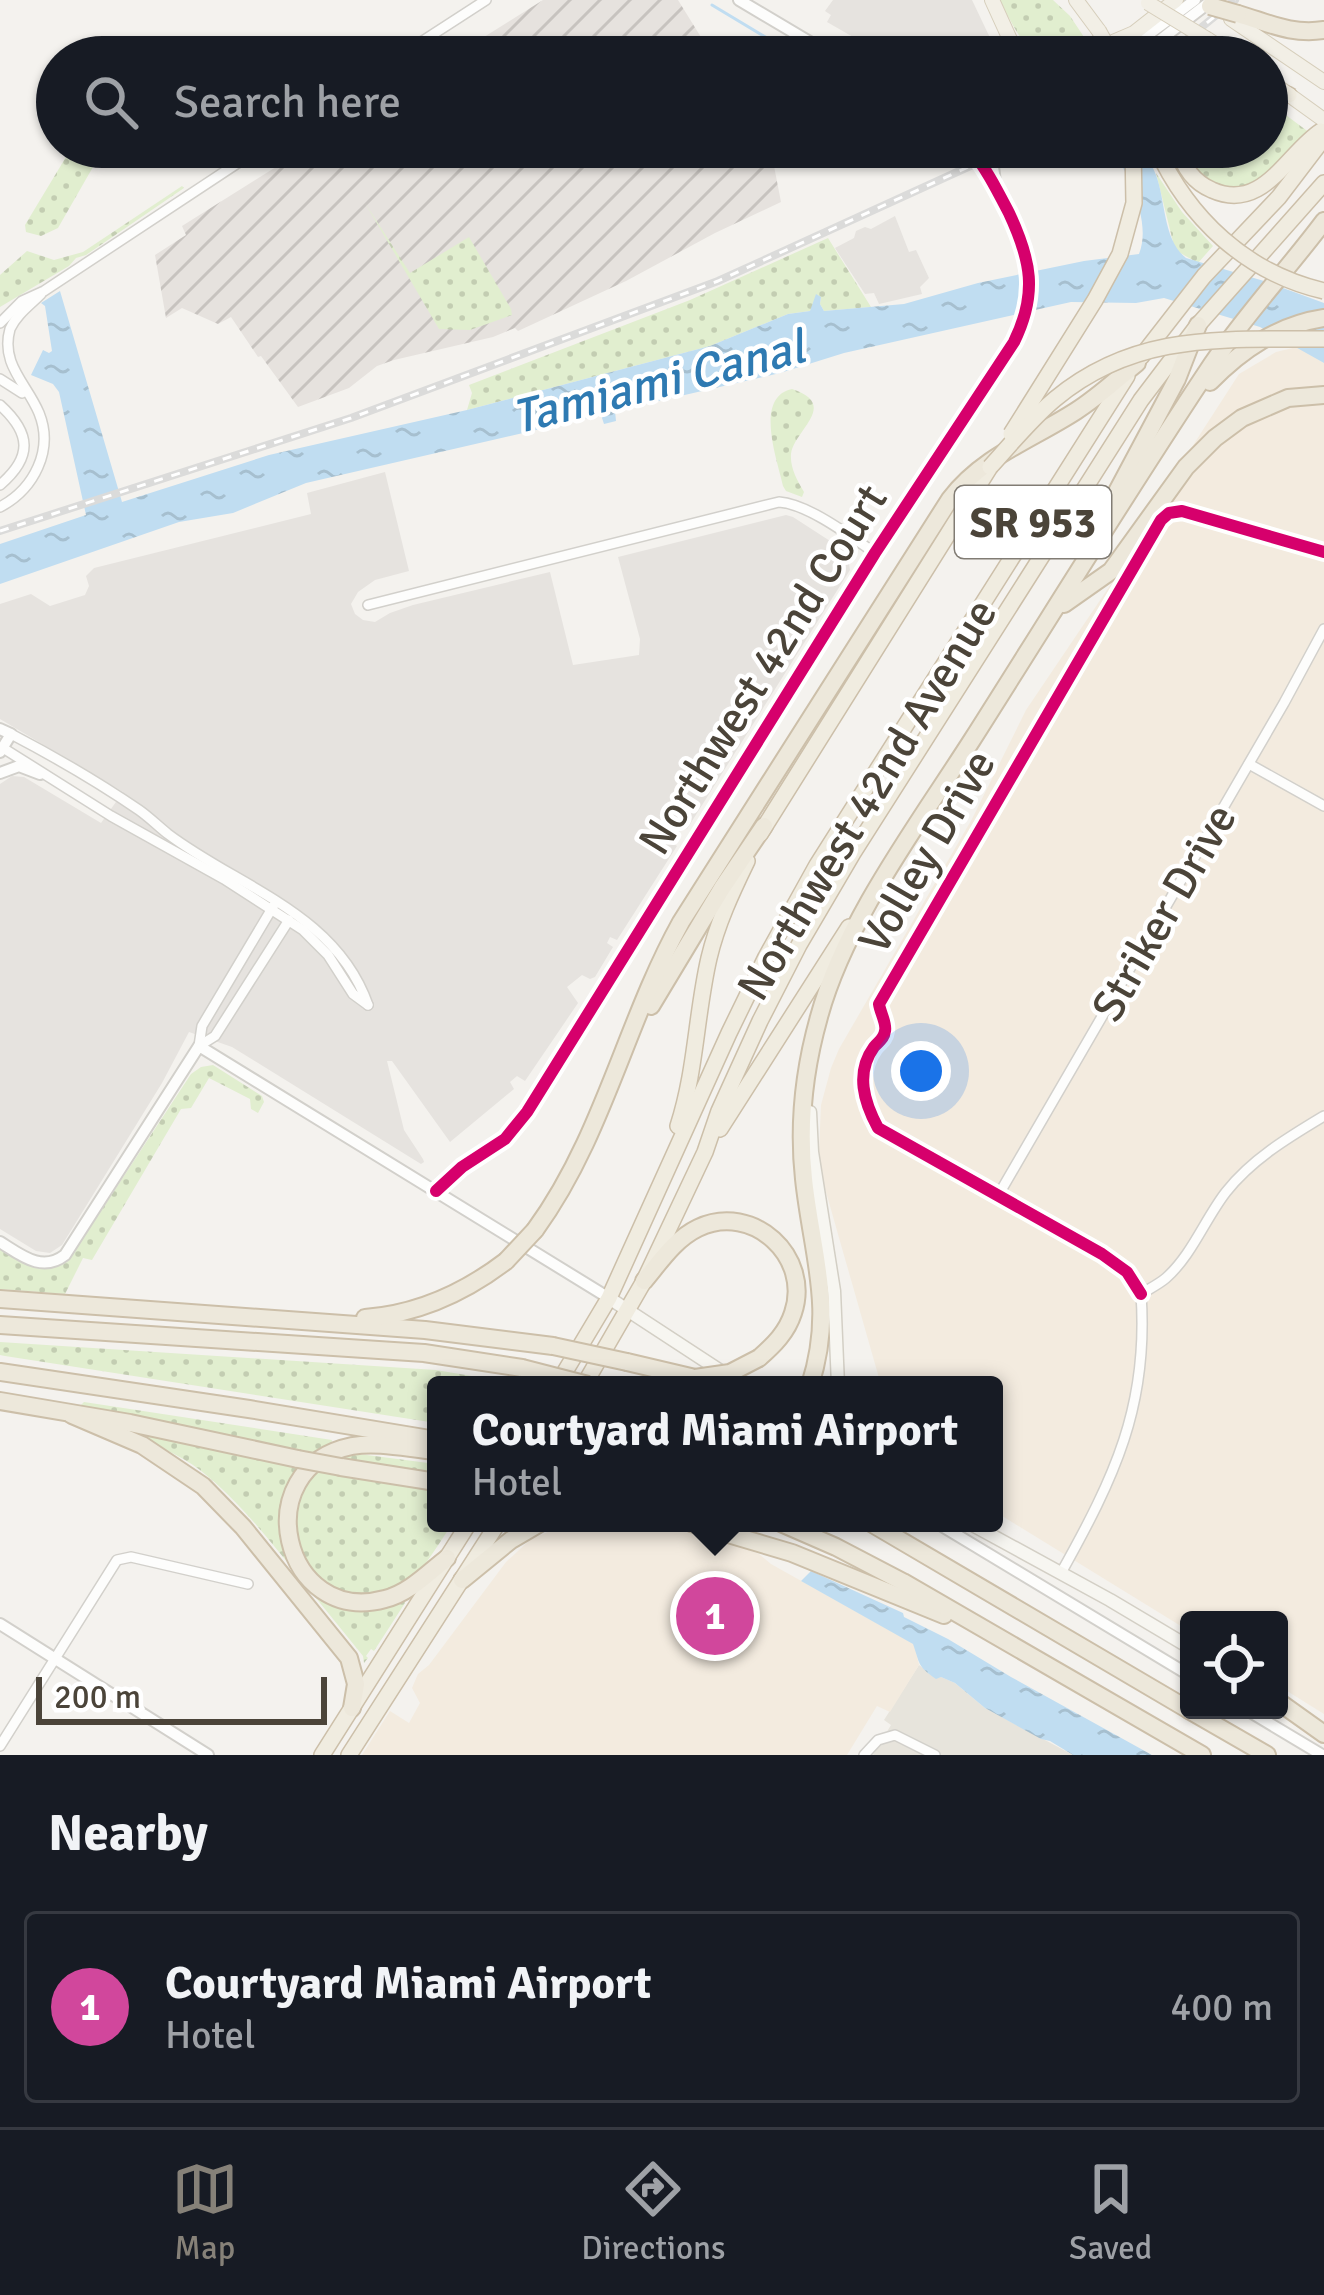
<!DOCTYPE html>
<style>
:root{--surface:#171b24;--page:#20242c;--text:#f1f3f6;--muted:#9ea1a6;--line:#363941;--accent:#868178}
body{margin:0;font-family:Signika,sans-serif;background:var(--page);color:var(--text)}
.controls{position:absolute;right:36px;bottom:36px;display:grid;overflow:hidden;border-radius:12px;box-shadow:0 3px 9px #0004}
.controls button{width:108px;height:108px;display:grid;place-items:center;padding:0;border:0;border-bottom:3px solid var(--line);background:var(--surface);color:var(--text);font:60px sans-serif}
.scale{position:absolute;left:36px;bottom:30px;width:291px;box-sizing:border-box;padding-left:12px;border:6px solid #4b4439;border-top:0;font-size:33px;line-height:42px;white-space:nowrap;color:#4b4439;-webkit-text-stroke:9px #fff;paint-order:stroke}
.you{position:absolute;left:921px;top:1071px;width:42px;height:42px;margin:-30px;border:9px solid #fff;border-radius:50%;background:#1a73e8;box-shadow:0 0 0 18px #1a73e833}
.badge{display:grid;place-items:center;width:78px;height:78px;border-radius:50%;background:var(--accent);color:#fff;font-size:39px;font-weight:700}
.pin{position:absolute;translate:-50% -50%;border:6px solid #fff;box-shadow:0 3px 12px #0006}
.popup{position:absolute;left:427px;top:1376px;width:576px;height:156px;box-sizing:border-box;display:grid;place-content:center;border-radius:12px;background:var(--surface);filter:drop-shadow(0 3px 9px #0005);font-size:39px;white-space:nowrap;color:var(--muted)}
.popup b{font-size:45px;color:var(--text)}
.popup::after{content:'';position:absolute;left:50%;top:100%;margin-left:-24px;border:24px solid transparent;border-top-color:var(--surface)}
.list{margin:0;padding:0;list-style:none}
h2{display:flex;justify-content:space-between;align-items:center;height:156px;margin:0;padding:0 48px;font-size:51px}
h2 small{font-size:39px;font-weight:400;color:var(--muted)}
.list li{display:grid;grid-template-columns:78px 1fr auto;gap:36px;align-items:center;box-sizing:border-box;height:192px;margin:0 24px 24px;padding:0 24px;border:3px solid var(--line);border-radius:12px}
.list b{display:block;font-size:45px;white-space:nowrap}
.list p{margin:0;font-size:39px;white-space:nowrap;color:var(--muted)}
.list em{font-size:39px;font-style:normal;color:var(--muted)}
.icon{flex:none;width:66px;height:66px;fill:none;stroke:currentColor;stroke-width:2;stroke-linecap:round;stroke-linejoin:round}
.map{position:relative;flex:none;width:1324px;height:1755px;overflow:hidden}
.search{position:absolute;background:var(--surface);box-shadow:0 3px 9px #0004;left:36px;right:36px;top:36px;height:132px;display:flex;align-items:center;gap:30px;box-sizing:border-box;padding:0 42px;border-radius:66px;color:var(--muted);font-size:45px}
.sheet{height:372px;background:var(--surface)}
nav{display:flex;justify-content:space-around;align-items:center;box-sizing:border-box;height:168px;border-top:3px solid var(--line);background:var(--surface);font-size:33px;color:var(--muted)}
nav a{display:grid;justify-items:center;gap:6px}
nav .on{color:var(--accent)}
.map>svg:first-child{display:block}
.residential{fill:#e7e4dc}
.commercial{fill:#f3ebdf}
.industrial{fill:url(#industrial-furrows)}
.grass{fill:url(#grass-dots)}
.parking{fill:#e6e3df}
.water{fill:url(#water-ripples)}
.lines{fill:none;stroke-linecap:round;stroke-linejoin:round}
.stream{stroke:#c0ddf1;stroke-width:3}
.minor-casing{stroke:#d2d0cb;stroke-width:12}
.tertiary-casing{stroke:#d2d0cb;stroke-width:14}
.secondary-casing{stroke:#d3cfc5;stroke-width:15}
.primary-casing{stroke:#d6cebb;stroke-width:16}
.trunk-casing{stroke:#ccbfa9;stroke-width:18}
.motorway-casing{stroke:#ccbfa9;stroke-width:20}
.minor{stroke:#fdfdfc;stroke-width:9}
.tertiary{stroke:#fdfdfc;stroke-width:10}
.secondary{stroke:#f7f6f1;stroke-width:12}
.primary{stroke:#f2efe6;stroke-width:14}
.trunk{stroke:#f0ece0;stroke-width:15}
.motorway{stroke:#ede8db;stroke-width:16}
.rail-casing{stroke:#dbdbda;stroke-width:8}
.rail{stroke:#fff;stroke-width:3;stroke-dasharray:9;stroke-linecap:butt}
.primary-bridge-casing{stroke:#d6cebb;stroke-width:16;stroke-linecap:butt}
.trunk-bridge-casing{stroke:#ccbfa9;stroke-width:18;stroke-linecap:butt}
.motorway-bridge-casing{stroke:#ccbfa9;stroke-width:20;stroke-linecap:butt}
.primary-bridge{stroke:#f2efe6;stroke-width:14}
.trunk-bridge{stroke:#f0ece0;stroke-width:15}
.motorway-bridge{stroke:#ede8db;stroke-width:16}
.cycleway-casing{stroke:#fff;stroke-width:20}
.cycleway{stroke:#d6006c;stroke-width:12}
.labels{text-anchor:middle;stroke-width:9;stroke-linejoin:round;paint-order:stroke}
.shield{fill:#fff;stroke:#817c74;stroke-width:3}
.shield-label{font-size:42px;font-weight:bold;fill:#4b4439}
.street-label{font-size:45px;fill:#4b4439;stroke:#fff}
.water-label{font-size:48px;font-style:italic;fill:#2e7ab2;stroke:#fff}
</style>
<div class="map">
<svg width="1324" height="1755" viewBox="0 0 1324 1755">
<defs>
<pattern id="industrial-furrows" width="10" height="10" patternUnits="userSpaceOnUse" patternTransform="scale(3)"><rect width="10" height="10" fill="#e6e2de"/><path d="M-1 1l2-2M0 10L10 0M9 11l2-2" fill="none" stroke="#c7c3bf"/></pattern>
<pattern id="grass-dots" width="8" height="8" patternUnits="userSpaceOnUse" patternTransform="scale(3)"><rect width="8" height="8" fill="#e1eecf"/><path d="M2 2h.1M6 6h.1" fill="none" stroke="#c3cdb2" stroke-width="1.8" stroke-linecap="round"/></pattern>
<pattern id="water-ripples" width="26" height="14" patternUnits="userSpaceOnUse" patternTransform="scale(3)"><rect width="26" height="14" fill="#c0ddf1"/><path d="M2 4q2-2 4 0t4 0M15 11q2-2 4 0t4 0" fill="none" stroke="#a6bfcf"/></pattern>
</defs>
<rect width="100%" height="100%" fill="#f4f2ee"/>
<path class="residential" d="M919,1665L936,1678L941,1677L955,1683L985,1708L1073,1755H873L891,1725L884,1720Z"/>
<g class="commercial">
<path d="M1297,347L1324,363V1714L1279,1686V1620H1189V1631L994,1511V1385H881L822,1178L819,1151L821,1105L831,1068L839,1049L972,819L1026,710L1111,584L1126,549L1239,374L1276,352Z"/>
<path d="M569,1523H642L705,1534L759,1554L771,1564L914,1644L919,1665L890,1712L877,1706L847,1755H362L390,1711L409,1723L420,1703L412,1688L418,1674L429,1665L506,1562L531,1539Z"/>
</g>
<g class="industrial">
<path d="M543,0H678L704,42L703,49L708,57H452Z"/>
<path d="M308,147H763L774,166L781,202L715,233L626,281L518,331L515,328L493,337L394,360L377,366L349,388L298,407L261,356L258,357L231,317L218,324L182,308L166,318L155,255L186,235L182,226Z"/>
</g>
<g class="grass">
<path d="M1000,0H1053L1070,16L1090,46C1033,69 1024,48 1000,0Z"/>
<path d="M1267,101L1310,133C1285,159 1255,201 1214,183C1197,176 1191,164 1185,147H1267Z"/>
<path d="M72,147H91L101,153L58,228L41,236L26,232L25,225Z"/>
<path d="M1156,173L1182,212L1213,246L1198,263L1175,250Z"/>
<path d="M182,186L184,188L86,255L76,258L69,266L0,307V275L27,251L54,260L83,252Z"/>
<path d="M365,203L410,273L469,237L511,309L512,315L470,330L439,329Z"/>
<path d="M828,238L871,307L824,311L820,304L821,297L810,311L788,314L710,346L467,410L472,393L469,385L690,300Z"/>
<path d="M792,389C840,405 794,430 791,454C790,468 797,480 804,492L802,497L786,491L783,486C777,459 754,397 792,389Z"/>
<path d="M213,1065L262,1096L264,1102L258,1113L251,1109L250,1099L209,1078L191,1108L181,1109L92,1260L83,1258L65,1294L0,1289V1249C24,1263 42,1277 68,1261L191,1074L201,1067Z"/>
<path d="M0,1342L436,1370L524,1385H436V1423L5,1356L0,1355Z"/>
<path d="M84,1402L332,1440L331,1446L315,1455L80,1406Z"/>
<path d="M137,1432L303,1466C281,1508 270,1528 296,1573C266,1536 237,1499 200,1470C180,1454 155,1447 137,1432Z"/>
<path d="M359,1454L436,1464V1523H453C438,1544 422,1575 400,1588C369,1606 318,1591 302,1560C301,1558 299,1544 298,1542C291,1495 312,1462 359,1454Z"/>
<path d="M303,1582L354,1609L365,1611L366,1606L402,1597L405,1603L374,1651L371,1649L366,1656L368,1658L364,1663L363,1656Z"/>
</g>
<g class="parking">
<path d="M833,0H972L992,42L987,49L990,56L936,57L924,51L898,57L876,36H872L867,45L827,22L831,15L825,11Z"/>
<path d="M895,216L909,252L916,250L929,278L920,287L922,294L879,304L874,293L865,294L835,248L854,238L856,231L865,227L871,229Z"/>
<path d="M385,472L409,571L375,580L358,592L351,604L355,614L363,620L375,622L390,613L413,605L550,572L573,665L639,655L640,639L618,557L786,515L793,517L847,552L850,570L687,829L674,821L667,826L670,831L664,837L677,846L617,940L610,937L607,943L613,947L595,977L590,979L582,975L567,987L578,1003L525,1081L517,1076L510,1082L514,1089L450,1142L392,1061H387L404,1130L423,1159L424,1162L421,1164L232,1047L189,1032L162,1083L62,1245L50,1253L36,1251L0,1229V784L12,776L24,777L101,823L123,792L0,719V604L31,594L50,606L85,595L89,586L86,576L94,568L311,514L307,493Z"/>
</g>
<g class="water">
<path d="M1112,147H1147C1147,159 1152,164 1156,175C1166,202 1163,240 1186,258L1264,281L1324,303V363L1260,327L1164,298L1136,303L1071,302L844,353L780,373L615,411L616,421L604,424L601,415L306,483L233,513L179,522L0,584V544L86,515L59,392L53,384L31,375L43,350L49,353L52,351L45,306L41,303L60,291L122,502L269,455L467,410L710,346L788,314L810,311L816,294L821,297L820,304L824,311L904,304L978,283L1084,261L1139,254C1152,221 1128,176 1112,147Z"/>
<path d="M811,1571L903,1613L904,1617L948,1639L1011,1677L1152,1755H1073L1050,1741L1041,1739L985,1708L955,1683L941,1677L936,1679C917,1666 920,1664 913,1644L801,1581Z"/>
</g>
<g class="lines">
<g class="stream">
<path d="M712,5L777,44"/>
<path d="M1050,52L1063,47"/>
<path d="M797,55L800,57"/>
</g>
<g class="minor-casing">
<g id="minor">
<path d="M398,57L486,0"/>
<path d="M0,323L22,301L44,291L262,147"/>
<path d="M0,379L22,393"/>
<path d="M0,405C31,433 33,457 0,485"/>
<path d="M0,507C34,489 54,450 39,413C27,384 0,364 10,329C16,315 30,305 41,294"/>
<path d="M368,605L779,502C808,504 850,536 875,553"/>
<path d="M11,734C55,757 98,782 139,810C149,817 158,826 168,834C238,887 336,913 368,1005"/>
<path d="M3,748L111,816L224,879L303,930L328,955L353,994L368,1005"/>
<path d="M1249,764L1324,806"/>
<path d="M199,1046L202,1026L274,905"/>
<path d="M199,1046L215,1036L289,920"/>
<path d="M999,1194L1284,703L1324,629"/>
<path d="M1141,1294L1127,1272L1102,1254L878,1128C864,1102 855,1073 874,1047C879,1041 884,1039 885,1031C887,1024 880,1012 879,1004L1161,520L1169,513L1182,511L1324,552"/>
<path d="M1061,1573C1114,1478 1149,1406 1141,1294C1149,1289 1159,1284 1166,1278C1192,1255 1205,1219 1226,1192C1252,1159 1289,1137 1324,1116"/>
<path d="M0,1746L117,1560L131,1557L248,1584"/>
<path d="M864,1755L878,1740L895,1735L935,1755"/>
</g>
</g>
<g class="tertiary-casing">
<g id="tertiary">
<path d="M739,0L835,57"/>
<path d="M1118,57L1195,0"/>
<path d="M1138,57L1211,1"/>
<path d="M995,147L992,159L995,182"/>
<path d="M0,729L11,734L0,752"/>
<path d="M0,773L19,766L40,774"/>
<path d="M436,1191L462,1167L505,1139L527,1112L875,553L1014,342C1038,293 1031,260 1009,213C997,190 986,168 969,147"/>
<path d="M0,1242C21,1255 42,1273 65,1255L199,1046L609,1298"/>
<path d="M937,1523L1189,1675"/>
<path d="M0,1624L208,1755"/>
<path d="M1247,1710L1322,1755"/>
</g>
</g>
<g class="secondary-casing">
<g id="secondary">
<path d="M810,1112L812,1152L834,1291L838,1385"/>
<path d="M609,1298L742,1385"/>
<path d="M969,1523L1110,1600L1189,1647"/>
</g>
</g>
<g class="primary-casing">
<g id="primary">
<path d="M992,0L1018,57"/>
<path d="M1076,0L1099,31"/>
<path d="M1231,19L1324,82"/>
<path d="M1207,39L1235,57"/>
<path d="M1078,57L1134,33L1176,0"/>
<path d="M1267,79L1324,120"/>
</g>
</g>
<g class="trunk-casing">
<g id="trunk">
<path d="M1267,87L1289,95"/>
<path d="M1178,147C1183,167 1193,182 1212,190C1263,213 1287,153 1321,131"/>
<path d="M1141,357L1204,276L1279,197L1324,138"/>
<path d="M760,834L990,467"/>
<path d="M678,1126C696,1071 696,1014 709,958C717,924 732,892 747,861"/>
<path d="M720,1129L849,927"/>
<path d="M557,1385L609,1298L729,1033L766,957L817,865L1127,376"/>
<path d="M584,1385L644,1281L705,1152L719,1111L760,1021L799,945L853,853L1141,400L1198,325L1324,183"/>
<path d="M322,1755L469,1523"/>
<path d="M349,1755L498,1523"/>
</g>
</g>
<g class="motorway-casing">
<g id="motorway">
<path d="M1238,14C1269,23 1291,35 1324,30"/>
<path d="M1210,382C1242,349 1278,325 1324,318"/>
<path d="M1104,516L1177,379L1198,325"/>
<path d="M1064,604L1111,571L1186,467L1215,438L1242,418L1288,398L1324,395"/>
<path d="M651,1006L722,888L764,826"/>
<path d="M535,1230C603,1137 626,1021 681,922L950,499C983,456 1031,440 1076,411C1098,397 1117,379 1137,363"/>
<path d="M644,1281C660,1262 675,1239 698,1228C753,1202 812,1257 793,1313C787,1332 774,1345 759,1358"/>
<path d="M0,1299L425,1330L553,1346"/>
<path d="M365,1318C418,1314 464,1293 506,1261"/>
<path d="M0,1325L424,1353L522,1368"/>
<path d="M627,1362L695,1378"/>
<path d="M0,1372L249,1409L436,1440"/>
<path d="M810,1385C835,1308 812,1255 804,1179C798,1124 804,1070 819,1017C845,921 919,823 972,740C1052,614 1130,487 1212,364C1246,314 1288,269 1324,221"/>
<path d="M0,1401L130,1423L298,1459"/>
<path d="M72,1415L142,1445L203,1486L243,1527L349,1658L356,1684L352,1708"/>
<path d="M436,1451C410,1449 378,1441 352,1446C245,1468 283,1627 385,1599C409,1593 428,1573 447,1558"/>
<path d="M341,1467L436,1482"/>
<path d="M691,1523L792,1553L944,1615"/>
<path d="M781,1523L836,1547L903,1582L1202,1755"/>
<path d="M871,1523L1189,1710"/>
<path d="M462,1580L511,1540L540,1523"/>
<path d="M1279,1702L1324,1734"/>
<path d="M1189,1710L1267,1755"/>
</g>
</g>
<use href="#minor" class="minor"/>
<use href="#tertiary" class="tertiary"/>
<use href="#secondary" class="secondary"/>
<use href="#primary" class="primary"/>
<use href="#trunk" class="trunk"/>
<use href="#motorway" class="motorway"/>
<g class="rail-casing">
<g id="rail">
<path d="M1165,57L1235,0"/>
<path d="M0,531L351,418L718,281L1012,147"/>
</g>
</g>
<use href="#rail" class="rail"/>
<g class="primary-bridge-casing">
<g id="primary-bridge">
<path d="M1148,3L1207,39"/>
<path d="M1099,31L1109,49"/>
</g>
</g>
<g class="trunk-bridge-casing">
<g id="trunk-bridge">
<path d="M1156,147C1188,218 1246,273 1324,291"/>
<path d="M1011,434L1095,300L1120,254L1134,203L1133,147"/>
<path d="M990,467C1011,444 1031,419 1055,399C1137,331 1225,340 1324,339"/>
</g>
</g>
<g class="motorway-bridge-casing">
<g id="motorway-bridge">
<path d="M1210,6L1238,14"/>
<path d="M506,1261L535,1230"/>
<path d="M553,1346L627,1362"/>
<path d="M522,1368L588,1385"/>
<path d="M695,1378L730,1373L759,1358"/>
<path d="M298,1459L341,1467"/>
</g>
</g>
<use href="#primary-bridge" class="primary-bridge"/>
<use href="#trunk-bridge" class="trunk-bridge"/>
<use href="#motorway-bridge" class="motorway-bridge"/>
<g class="cycleway-casing">
<g id="cycleway">
<path d="M436,1191L462,1167L505,1139L527,1112L875,553L1014,342C1038,293 1031,260 1009,213C997,190 986,168 969,147"/>
<path d="M1141,1294L1127,1272L1102,1254L878,1128C864,1102 855,1073 874,1047C879,1041 884,1039 885,1031C887,1024 880,1012 879,1004L1161,520L1169,513L1182,511L1324,552"/>
</g>
</g>
<use href="#cycleway" class="cycleway"/>
</g>
<g class="labels">
<rect class="shield" x="955" y="486" width="156" height="72" rx="9"/>
<g class="shield-label">
<text x="1033" y="537">SR 953</text>
</g>
<g class="street-label">
<text transform="translate(762 669) rotate(-58)" y="16">Northwest 42nd Court</text>
<text transform="translate(866 799) rotate(-59)" y="16">Northwest 42nd Avenue</text>
<text transform="translate(926 851) rotate(-60)" y="16">Volley Drive</text>
<text transform="translate(1163 912) rotate(-60)" y="16">Striker Drive</text>
</g>
<g class="water-label">
<text transform="translate(658 381) rotate(-14)" y="17">Tamiami Canal</text>
</g>
</g>
</svg>
<div class="controls">
<button><svg class="icon" aria-label="locate" viewBox="0 0 24 24"><circle cx="12" cy="12" r="6"/><path d="M12 2v4M12 18v4M2 12h4M18 12h4"/></svg></button>
</div>
<div class="scale">200 m</div>
<div class="you"></div>
<div class="pin badge" style="left:715px;top:1616px;background:#d1479c">1</div>
<div class="popup"><b>Courtyard Miami Airport</b>Hotel</div>
<div class="search"><svg class="icon" aria-label="search" viewBox="0 0 24 24"><circle cx="10" cy="10" r="6"/><path d="M15 15l6 6"/></svg>Search here</div>
</div>
<section class="sheet">
<h2>Nearby<small></small></h2>
<ul class="list">
<li><span class="badge" style="background:#d1479c">1</span><div><b>Courtyard Miami Airport</b><p>Hotel</p></div><em>400 m</em></li>
</ul>
</section>
<nav>
<a class="on"><svg class="icon" aria-label="map" viewBox="0 0 24 24"><path d="M3 6l6-2 6 2 6-2v14l-6 2-6-2-6 2zM9 4v14M15 6v14"/></svg>Map</a>
<a><svg class="icon" aria-label="directions" viewBox="0 0 24 24"><path d="M12 3l9 9-9 9-9-9zM9 14v-3h6M13 9l2 2-2 2"/></svg>Directions</a>
<a><svg class="icon" aria-label="saved" viewBox="0 0 24 24"><path d="M7 4h10v16l-5-4-5 4z"/></svg>Saved</a>
</nav>
